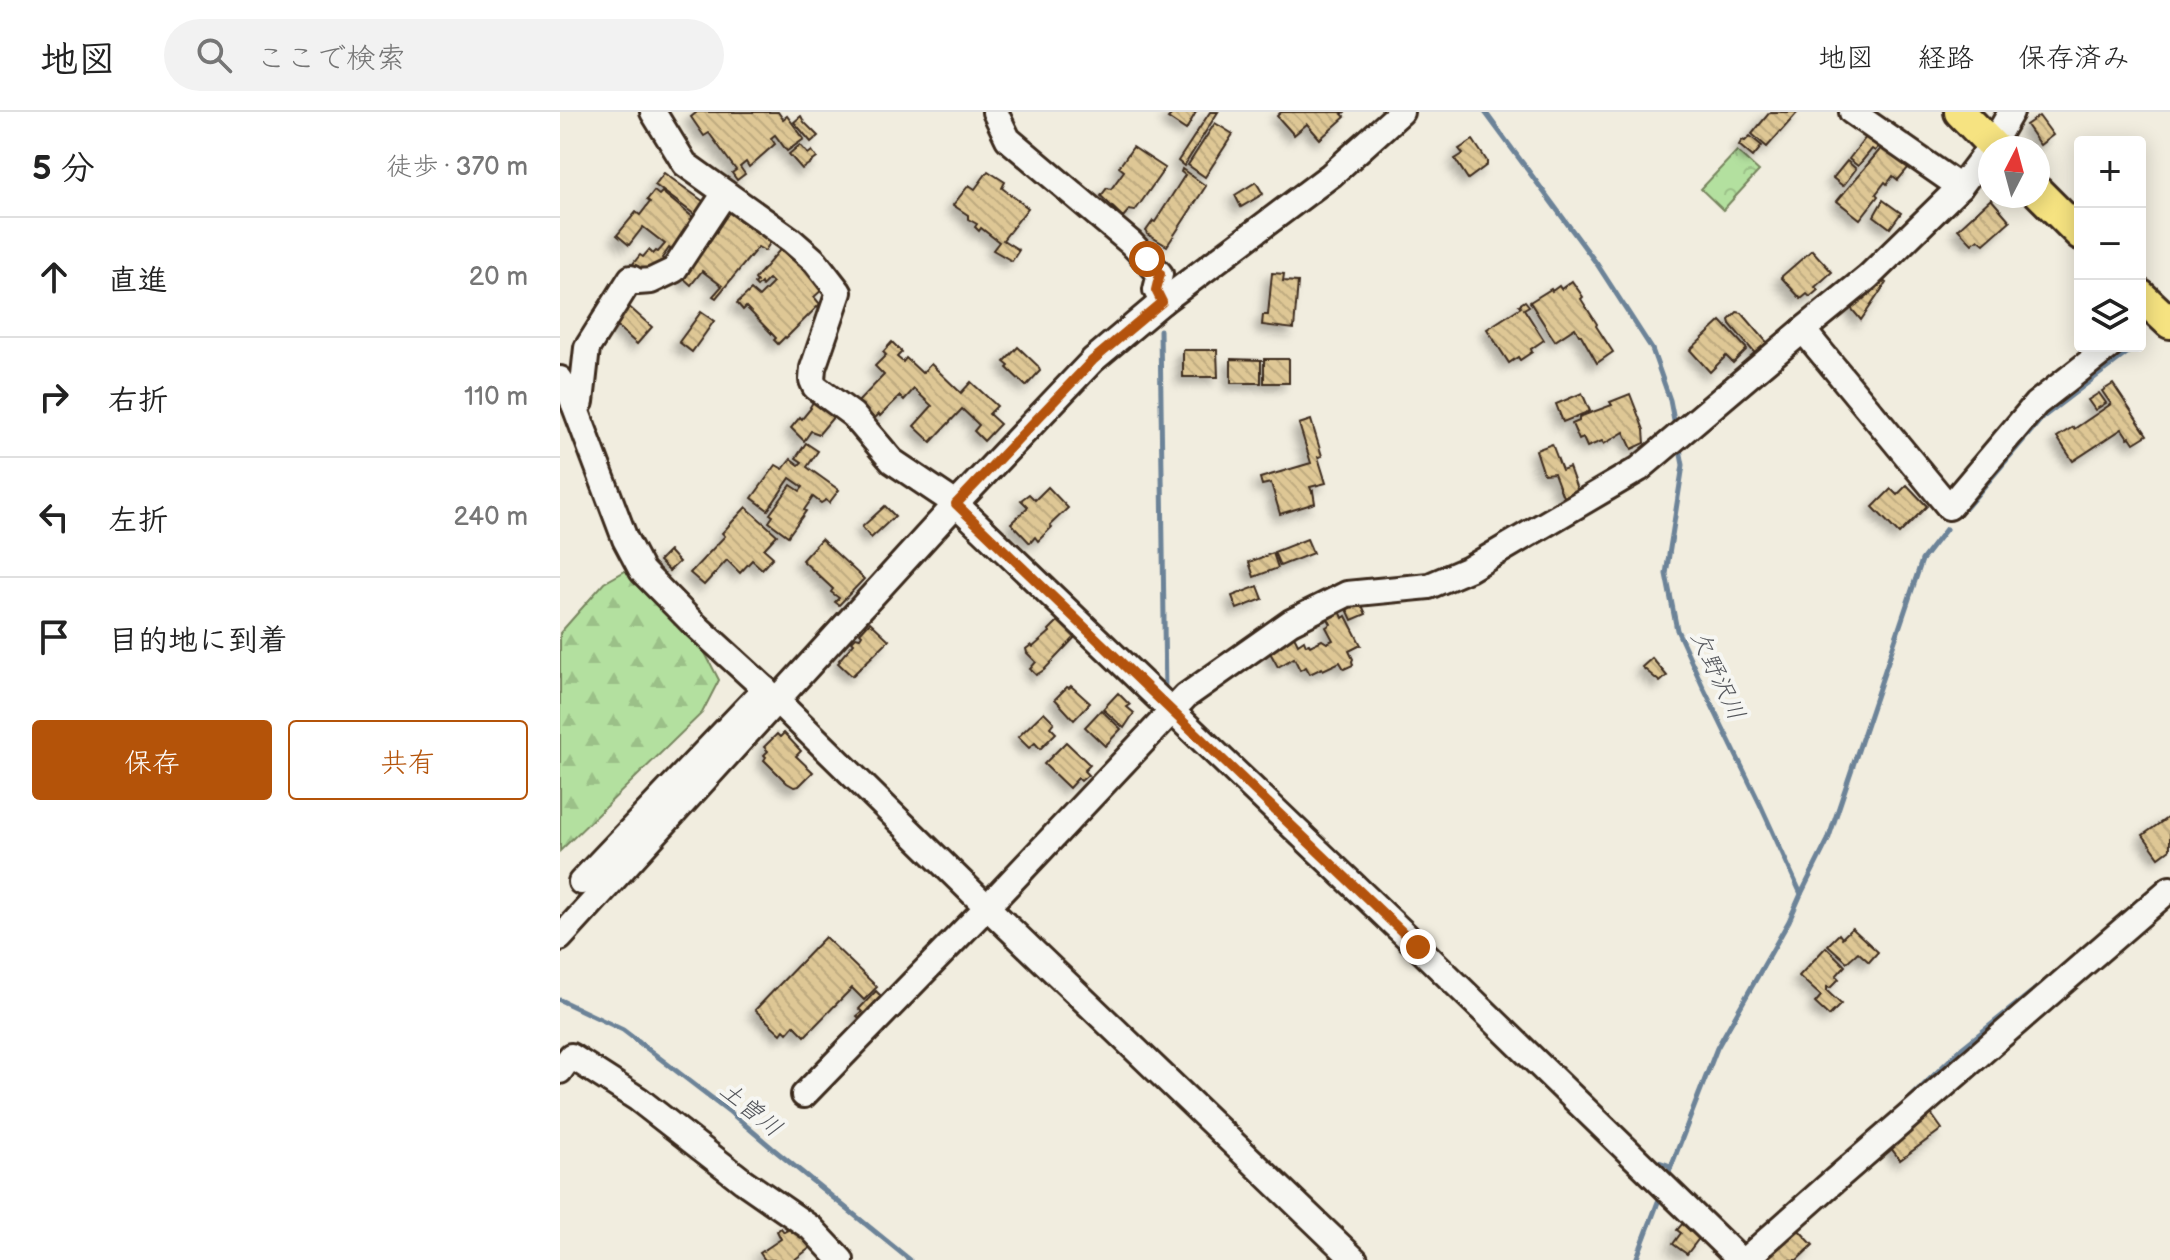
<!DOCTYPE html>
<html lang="ja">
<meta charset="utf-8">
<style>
:root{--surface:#fff;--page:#f2f2f2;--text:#222;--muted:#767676;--line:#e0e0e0;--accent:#b45309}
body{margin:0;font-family:"Balsamiq Sans","Klee One",sans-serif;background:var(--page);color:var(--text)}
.controls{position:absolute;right:24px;top:24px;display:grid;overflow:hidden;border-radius:8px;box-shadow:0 4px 20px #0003}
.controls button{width:72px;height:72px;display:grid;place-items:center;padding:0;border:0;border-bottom:2px solid var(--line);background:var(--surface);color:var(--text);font:40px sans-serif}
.compass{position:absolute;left:1418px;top:24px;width:72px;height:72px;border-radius:50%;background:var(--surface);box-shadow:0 4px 20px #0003;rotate:6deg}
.stop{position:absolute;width:24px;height:24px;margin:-18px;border:6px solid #b45309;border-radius:50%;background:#fff}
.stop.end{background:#b45309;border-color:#fff;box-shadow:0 2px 8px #0008}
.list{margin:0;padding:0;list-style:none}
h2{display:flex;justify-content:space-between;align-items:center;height:104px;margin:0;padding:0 32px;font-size:34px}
h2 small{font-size:26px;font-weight:400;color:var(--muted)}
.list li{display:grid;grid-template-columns:52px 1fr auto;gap:24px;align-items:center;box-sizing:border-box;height:120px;padding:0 32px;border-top:2px solid var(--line)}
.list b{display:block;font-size:30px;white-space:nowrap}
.list em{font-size:26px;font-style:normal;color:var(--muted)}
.actions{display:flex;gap:16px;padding:24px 32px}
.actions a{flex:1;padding:18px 0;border:2px solid var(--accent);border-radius:8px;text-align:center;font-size:28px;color:var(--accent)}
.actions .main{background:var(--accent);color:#fff}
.icon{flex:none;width:44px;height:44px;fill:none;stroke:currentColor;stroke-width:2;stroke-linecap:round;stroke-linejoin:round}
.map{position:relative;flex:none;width:1610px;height:1148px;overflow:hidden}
header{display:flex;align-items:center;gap:48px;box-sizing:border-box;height:112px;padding:0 40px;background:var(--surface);border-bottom:2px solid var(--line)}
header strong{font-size:38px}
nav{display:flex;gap:44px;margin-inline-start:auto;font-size:28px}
.search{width:560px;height:72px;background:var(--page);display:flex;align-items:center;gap:20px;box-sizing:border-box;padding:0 28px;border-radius:44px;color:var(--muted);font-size:30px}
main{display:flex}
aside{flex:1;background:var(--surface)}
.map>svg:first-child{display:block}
.forest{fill:url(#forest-firs);stroke:#77855e;stroke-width:2}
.park{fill:url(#park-crowns);stroke:#77855e;stroke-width:2}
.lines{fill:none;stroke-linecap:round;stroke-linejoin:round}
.stream{stroke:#6c8398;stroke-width:5}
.building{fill:url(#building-back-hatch);stroke:#3b2a1e;stroke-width:2;filter:url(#shadow)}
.minor-casing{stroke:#3b2a1e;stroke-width:30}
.major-casing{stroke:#3b2a1e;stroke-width:36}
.minor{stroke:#f6f6f2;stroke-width:24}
.major{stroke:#f6e381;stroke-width:30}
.route{stroke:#b45309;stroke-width:10}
.labels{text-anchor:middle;stroke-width:8;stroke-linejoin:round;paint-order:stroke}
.water-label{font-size:24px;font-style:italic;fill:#54565b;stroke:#f6f6f2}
</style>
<header>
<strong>地図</strong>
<div class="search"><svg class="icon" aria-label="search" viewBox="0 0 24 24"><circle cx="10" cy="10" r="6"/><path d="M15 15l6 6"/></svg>ここで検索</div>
<nav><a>地図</a><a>経路</a><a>保存済み</a></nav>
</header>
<main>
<aside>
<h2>5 分<small>徒歩 · 370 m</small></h2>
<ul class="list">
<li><svg class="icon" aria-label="ahead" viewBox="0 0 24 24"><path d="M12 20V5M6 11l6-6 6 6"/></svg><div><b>直進</b></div><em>20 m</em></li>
<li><svg class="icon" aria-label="right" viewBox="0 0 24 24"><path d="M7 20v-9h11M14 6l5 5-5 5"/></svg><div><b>右折</b></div><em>110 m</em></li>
<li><svg class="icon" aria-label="left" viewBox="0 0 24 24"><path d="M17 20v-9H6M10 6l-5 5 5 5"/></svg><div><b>左折</b></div><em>240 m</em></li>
<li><svg class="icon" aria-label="arrive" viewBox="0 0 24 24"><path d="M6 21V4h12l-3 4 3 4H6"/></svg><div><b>目的地に到着</b></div></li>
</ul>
<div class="actions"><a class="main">保存</a><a>共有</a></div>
</aside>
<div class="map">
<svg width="1610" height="1148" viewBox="0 0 1610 1148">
<defs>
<pattern id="forest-firs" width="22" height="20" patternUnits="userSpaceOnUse" patternTransform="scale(2)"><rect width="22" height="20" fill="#b3e09f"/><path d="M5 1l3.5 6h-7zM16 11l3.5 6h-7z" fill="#9bc088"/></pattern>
<pattern id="park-crowns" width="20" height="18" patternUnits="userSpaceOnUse" patternTransform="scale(2)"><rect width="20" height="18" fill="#b3e09f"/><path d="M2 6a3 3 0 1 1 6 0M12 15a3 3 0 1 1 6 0" fill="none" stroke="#9bc088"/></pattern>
<pattern id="building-back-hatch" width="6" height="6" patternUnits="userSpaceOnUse" patternTransform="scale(2)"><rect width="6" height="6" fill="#dec795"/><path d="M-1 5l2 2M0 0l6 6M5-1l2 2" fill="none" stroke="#bfab80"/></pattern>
<filter id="shadow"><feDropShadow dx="-6" dy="6" stdDeviation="4" flood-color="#0004"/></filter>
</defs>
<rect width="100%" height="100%" fill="#f1eddf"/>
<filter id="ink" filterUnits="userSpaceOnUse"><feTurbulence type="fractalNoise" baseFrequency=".0125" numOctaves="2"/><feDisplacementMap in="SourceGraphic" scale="16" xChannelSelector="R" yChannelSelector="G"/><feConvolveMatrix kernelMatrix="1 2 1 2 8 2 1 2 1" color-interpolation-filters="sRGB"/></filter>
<g filter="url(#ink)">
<path class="forest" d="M67,458L122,506L144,539L159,568L142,601L0,739V521L44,471Z"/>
<path class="park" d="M1177,39L1199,59L1163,98L1141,77Z"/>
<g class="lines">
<g class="stream">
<path d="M925,0L1037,152L1092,237L1110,288L1115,314"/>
<path d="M600,218L605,580"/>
<path d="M1580,231L1582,230"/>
<path d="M1406,396L1483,305L1576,234"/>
<path d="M1241,782L1268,728L1362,448L1386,417"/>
<path d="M0,888L63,918L170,1000L212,1036L350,1148"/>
<path d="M1344,992L1402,936L1503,855"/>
<path d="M1099,1050L1111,1054"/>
<path d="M1107,1065L1157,936L1229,809L1241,782L1200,692L1144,577L1117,518L1106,462L1123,353L1119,332"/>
<path d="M1076,1148L1101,1082"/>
</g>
</g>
<g class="building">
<path d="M137,0H218L223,7L227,4L244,27L227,39L215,23L211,26L215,32L189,55L186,50L180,55L185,62L177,68L172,61L176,58L149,21L144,24L131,5Z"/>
<path d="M608,0H636L626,18L608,6L612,2Z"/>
<path d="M650,0H658L624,54L618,49Z"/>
<path d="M721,0H785L782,2L785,5L760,27L747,12L734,23L717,4Z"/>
<path d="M1210,0H1238L1207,35L1192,22Z"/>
<path d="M241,4L244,10L258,24L251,30L234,10Z"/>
<path d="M1479,4L1493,23L1480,33L1466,13Z"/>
<path d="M655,11L673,22L645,65L628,53Z"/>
<path d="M1310,20L1322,30L1315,39L1312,37L1298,54L1289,47Z"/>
<path d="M1190,24L1202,34L1193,45L1179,33L1182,28L1185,29Z"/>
<path d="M913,28L927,49V53L908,67L895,47L903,42L899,37Z"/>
<path d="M240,33L248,42L252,39L257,46L242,57L229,42Z"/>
<path d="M1323,34L1349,55L1338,68L1333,64L1327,72L1325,70L1316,82L1318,84L1300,107L1277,89Z"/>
<path d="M573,35L605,56L575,99L569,98L563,105L541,84L547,76L551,77L564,59L559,55Z"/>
<path d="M1287,49L1296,57L1283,74L1273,66Z"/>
<path d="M622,57L646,74L607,134L587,122L586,119L593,109L595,110L625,63L621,60Z"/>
<path d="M428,59L445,70L442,76L468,96L443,128L459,138L452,149L433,138L439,130L421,116L419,119L415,115L417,112L408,107V103L393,93L409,73L415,77Z"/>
<path d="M104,61L147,92L138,105L95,73Z"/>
<path d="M696,70L703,82L681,95L675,83Z"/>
<path d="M94,79L99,83L102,80L135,107L111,138L109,136L102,146L107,150L87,163L72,153L80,143L83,145L89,138L93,142L96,139L98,140L105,132L83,115L69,133L57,123L76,100L80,103L90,90L87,88Z"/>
<path d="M1431,87L1450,109L1424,132L1418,127L1412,132L1398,117Z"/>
<path d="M1323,88L1341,101L1330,116L1314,104Z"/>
<path d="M171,97L213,126L205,139L198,135L156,186L153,184L162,174L142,159L131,173L121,164L157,119L153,115Z"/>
<path d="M224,133L264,176L254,185L260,192L226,226L225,225L218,232L214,228L216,226L186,195L183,198L177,191L191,178L199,185L213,171L209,167L202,174L201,171L197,175L194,172L197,170L195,167Z"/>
<path d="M1252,138L1272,160L1255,175L1258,178L1250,185L1247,182L1241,187L1221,165Z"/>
<path d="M712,161L724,162L723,169L738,170L734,217L702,213L703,203H708Z"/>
<path d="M1317,164L1326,171L1301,208L1285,189Z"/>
<path d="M1012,169L1023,185L1021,187L1037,212L1036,214L1053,240L1037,251L1021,223H1019L1015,216L995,229L970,190L991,177L992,179L999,174L1001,177Z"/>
<path d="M965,189L969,194L964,197L984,228L971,237L972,240L960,248L958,245L949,251L927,217L961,195L959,193Z"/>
<path d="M67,193L92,215L77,232L52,210Z"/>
<path d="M141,200L154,209L132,240L119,230Z"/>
<path d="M1177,200L1182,201L1210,234L1198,245L1170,212L1169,208Z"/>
<path d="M1161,209L1187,237L1173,251L1166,244L1150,260L1130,238Z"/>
<path d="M332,230L342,240L337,245L343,250L346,246L362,261L371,252L401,281L411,270L437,294L429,302L440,312L424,329L414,319L419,313L402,297L371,330L354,314L372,294L354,277L344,288L340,284L320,304L319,302L313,308L296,292L324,263L315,254L326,243L323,240Z"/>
<path d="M458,235L478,254L480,259L466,274L447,256L449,254L444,250Z"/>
<path d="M623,238H657L658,265H623Z"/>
<path d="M671,247L701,248V271H671Z"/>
<rect x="704" y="247" width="25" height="24"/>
<path d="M1553,272L1587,323L1574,331L1570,325L1568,326L1562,317L1513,349L1497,325L1513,315L1514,317L1551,292L1542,279Z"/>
<path d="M1022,281L1030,299L1003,310L996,292Z"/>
<path d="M1539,281L1546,291L1535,298L1528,288Z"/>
<path d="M1070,282L1084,318L1085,331L1072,337L1064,320L1044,332L1042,329L1027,335L1023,326L1019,328L1012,312L1019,309V305L1052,293L1050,290Z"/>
<path d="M259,287L275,303L259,322L251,319L244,329L231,316L240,305L242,307L251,296L250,295L253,290L255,292Z"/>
<path d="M751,308L762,344L758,345L766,371L750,375L752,380L753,379L755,391L720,402L711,371L702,373L700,366L751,351L739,312Z"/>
<path d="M246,331L258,339L247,355L279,378L269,391L266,388L261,391L253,385L244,398L246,399L228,424L209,410L213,404L210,402L231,373L240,379L243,375L230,366L208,398L192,386L216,353L223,357L231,347L239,353L242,350L236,346Z"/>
<path d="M992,332L1002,358L1009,355L1018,380L1003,385L994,361L984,362L976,338Z"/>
<path d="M1347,373L1367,394L1339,422L1313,395L1331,377L1337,383Z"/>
<path d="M488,375L508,396L490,413L492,415L478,429L475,425L470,431L451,411L468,395L461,388L469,382L475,388Z"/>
<path d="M325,394L335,404L311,426L302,415Z"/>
<path d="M186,395L217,423L204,437L213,445L202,457L192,448L180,461L167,448L144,473L130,461L165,424L162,421Z"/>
<path d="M261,427L304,467L279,493L275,490L279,486L271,480L273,477L242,448Z"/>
<path d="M747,427L753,441L720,454L714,440Z"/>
<path d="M109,439L119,450L109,459L99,449Z"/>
<path d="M713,441L718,456L694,465L689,450Z"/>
<path d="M698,474L703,487L677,497L672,484Z"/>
<path d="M800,489L806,502L792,508L786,495Z"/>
<path d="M780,499L783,506L786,504L801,533L789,539L793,547L792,549L793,553L784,557L780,550L763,558L762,556L750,562L746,555L740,558L734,546L718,555L708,537L734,524L738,532L744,528L746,533L749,532L750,534L762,528L767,531L773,528L766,515L771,512L767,505Z"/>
<path d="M502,505L518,522L484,558L476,563L470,557L476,550L467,541L466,537L471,533L473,535L490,520L489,518Z"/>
<path d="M310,510L329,528L292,564L278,551L280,549L279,548L294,531L292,529L296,525L300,526L302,523L300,521Z"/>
<path d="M1092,546L1107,564L1100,570L1082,555Z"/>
<path d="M511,574L530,591L514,608L495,587L507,575L509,576Z"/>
<path d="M558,581L570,593L567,595L574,601L564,616L543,597Z"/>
<path d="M541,598L561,617L545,634L525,615Z"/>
<path d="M484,600L494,610L490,615L496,621L480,637L475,631L469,636L458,625Z"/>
<path d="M224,621L241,639L236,644L253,660L239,674L234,675L227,671L204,648L206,645L204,643L208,639L204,635L217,622L220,625Z"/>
<path d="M506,630L530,653L524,659L528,663L521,669L518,666L509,676L484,652Z"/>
<path d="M1610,704V737L1599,745L1583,723Z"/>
<path d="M1292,816L1318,840L1309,850L1298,840L1287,850L1268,833L1279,822L1282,826Z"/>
<path d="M265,825L317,875L304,888L292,876L245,924L234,913L227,921L224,918L221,922L195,898Z"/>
<path d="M1266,835L1285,854L1276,864L1279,867L1270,876L1267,875V879L1281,892L1269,904L1255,891L1261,884L1239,864Z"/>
<path d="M316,879L325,888L301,908L297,904L302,900L299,897Z"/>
<path d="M1367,996L1382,1017L1340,1048L1328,1032Z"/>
<path d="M227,1111L232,1118L235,1115L250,1136L234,1148H205L200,1141L221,1127L217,1119L221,1116L224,1120L228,1118L224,1113Z"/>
<path d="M1122,1112L1140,1125L1127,1142L1113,1132L1121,1121L1117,1118Z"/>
<path d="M1237,1116L1253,1133L1237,1148H1204L1203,1147Z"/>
</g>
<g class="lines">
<g class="minor-casing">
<g id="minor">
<path d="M93,0L125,52L231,128L255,149L279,180L253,256L252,268L255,275L293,303L332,349L396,392L858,835L1180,1148"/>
<path d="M435,0L448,27L571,131L600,162L596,178L602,190"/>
<path d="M1292,0L1400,75"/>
<path d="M1243,218L1389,395L1476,292L1550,234"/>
<path d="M0,267L11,284L65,427L82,459L133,511L205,577L427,795L795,1148"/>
<path d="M14,292L21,290L27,236L71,166L78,170L91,169L114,158L165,81"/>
<path d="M21,770L205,577"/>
<path d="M0,826L396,392L533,248L602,190L771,63L841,0"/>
<path d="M0,959L11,944L78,987L183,1069L251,1116L281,1148"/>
<path d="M244,983L427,795L626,584L731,510L787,482L869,474L909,457L1079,357L1243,218L1308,165L1400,75L1432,33L1451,0"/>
<path d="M1185,1148L1268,1074L1610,777"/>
</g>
</g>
<g class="major-casing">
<g id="major">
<path d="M1400,0L1435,36"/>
<path d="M1478,80L1520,122"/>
<path d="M1580,183L1610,211"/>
</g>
</g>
<use href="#minor" class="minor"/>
<use href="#major" class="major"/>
</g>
</g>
<g class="lines" filter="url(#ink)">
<path class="route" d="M587,147L600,162L596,178L602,190L533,248L396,392L858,835"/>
</g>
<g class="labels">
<g class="water-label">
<text transform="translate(1158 563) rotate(65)" y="8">欠野沢川</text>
<text transform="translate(191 997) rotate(39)" y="8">土曽川</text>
</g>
</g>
</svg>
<div class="controls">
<button>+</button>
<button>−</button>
<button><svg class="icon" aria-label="layers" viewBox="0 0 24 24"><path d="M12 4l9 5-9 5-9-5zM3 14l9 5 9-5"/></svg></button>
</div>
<svg class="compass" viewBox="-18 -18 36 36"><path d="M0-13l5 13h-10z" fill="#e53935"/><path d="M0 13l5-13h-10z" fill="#767676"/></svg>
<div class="stop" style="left:587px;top:147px"></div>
<div class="stop end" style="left:858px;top:835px"></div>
</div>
</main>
